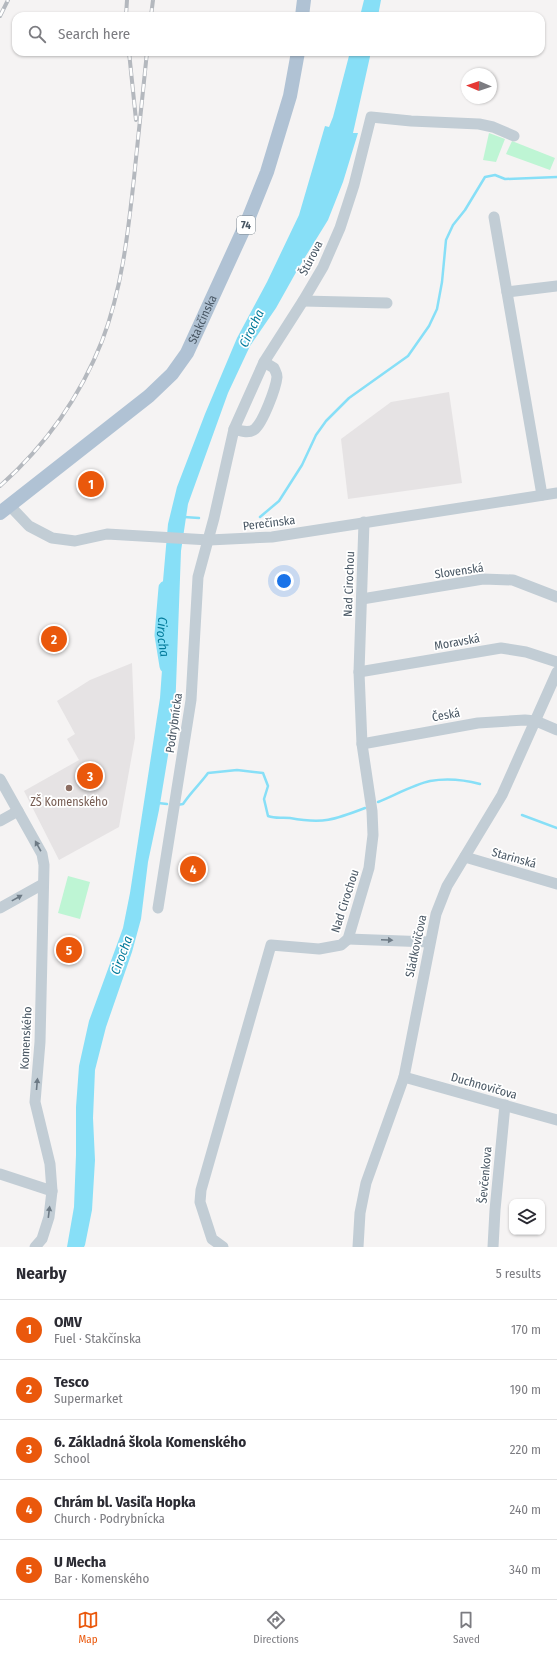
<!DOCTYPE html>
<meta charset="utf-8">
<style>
:root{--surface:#fff;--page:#f2f2f3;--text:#2b2b33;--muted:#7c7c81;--line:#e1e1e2;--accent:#ea580c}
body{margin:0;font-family:"Fira Sans Condensed",sans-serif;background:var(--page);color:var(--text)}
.controls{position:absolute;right:12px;bottom:12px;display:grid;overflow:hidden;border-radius:8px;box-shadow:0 1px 3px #0004}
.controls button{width:36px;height:36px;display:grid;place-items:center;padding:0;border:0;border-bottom:1px solid var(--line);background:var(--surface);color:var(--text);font:20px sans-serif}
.compass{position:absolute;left:461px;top:68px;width:36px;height:36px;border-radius:50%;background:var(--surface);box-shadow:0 1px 3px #0004;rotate:272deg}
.you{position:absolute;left:284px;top:581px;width:14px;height:14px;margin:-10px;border:3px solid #fff;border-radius:50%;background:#1a73e8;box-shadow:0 0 0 6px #1a73e833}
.badge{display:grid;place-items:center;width:26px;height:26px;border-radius:50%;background:var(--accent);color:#fff;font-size:13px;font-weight:700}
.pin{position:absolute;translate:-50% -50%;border:2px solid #fff;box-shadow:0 1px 4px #0006}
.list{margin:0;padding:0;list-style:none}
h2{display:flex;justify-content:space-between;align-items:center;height:52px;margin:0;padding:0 16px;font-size:17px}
h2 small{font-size:13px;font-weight:400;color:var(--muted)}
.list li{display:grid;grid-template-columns:26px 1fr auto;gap:12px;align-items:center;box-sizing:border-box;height:60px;padding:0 16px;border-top:1px solid var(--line)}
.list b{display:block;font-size:15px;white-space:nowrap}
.list p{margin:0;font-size:13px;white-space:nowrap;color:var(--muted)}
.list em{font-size:13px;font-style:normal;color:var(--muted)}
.icon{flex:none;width:22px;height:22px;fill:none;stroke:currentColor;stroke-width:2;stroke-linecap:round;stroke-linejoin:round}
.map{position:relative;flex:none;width:557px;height:1247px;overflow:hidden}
.search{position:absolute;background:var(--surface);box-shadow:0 1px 3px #0004;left:12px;right:12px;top:12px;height:44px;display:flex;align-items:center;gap:10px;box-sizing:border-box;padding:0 14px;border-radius:12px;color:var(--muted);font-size:15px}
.sheet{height:352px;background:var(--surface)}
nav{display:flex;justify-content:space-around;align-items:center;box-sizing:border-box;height:56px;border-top:1px solid var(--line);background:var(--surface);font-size:11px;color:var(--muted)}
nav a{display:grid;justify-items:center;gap:2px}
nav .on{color:var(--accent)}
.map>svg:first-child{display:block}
.education{fill:#e6e3e4}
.green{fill:#bef5d4}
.water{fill:#87dff7}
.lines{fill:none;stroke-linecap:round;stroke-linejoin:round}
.stream{stroke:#87dff7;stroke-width:2.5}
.river{stroke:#87dff7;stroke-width:15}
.minor{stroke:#c2cdd5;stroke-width:11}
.major{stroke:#b0c2d4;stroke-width:14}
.rail-casing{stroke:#b4b8be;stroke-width:4}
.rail{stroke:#fff;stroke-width:2.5;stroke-dasharray:8;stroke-linecap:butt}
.oneway{fill:#6d7a85}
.education-dot{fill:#8d6e63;stroke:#fff;stroke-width:1.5}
.labels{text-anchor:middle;stroke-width:3.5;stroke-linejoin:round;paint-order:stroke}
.shield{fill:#fff;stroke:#7f8992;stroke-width:1}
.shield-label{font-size:11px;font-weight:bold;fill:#485663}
.street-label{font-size:12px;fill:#485663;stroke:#fff}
.education-label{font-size:12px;fill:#785e54;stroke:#fff}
.water-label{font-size:13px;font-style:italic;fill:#037b9b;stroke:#fff}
</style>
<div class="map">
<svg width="557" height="1247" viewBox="0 0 557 1247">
<rect width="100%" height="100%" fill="#f5f3f3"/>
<g class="education">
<path d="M449,392L462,483L348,499L341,439L391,402Z"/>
<path d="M132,663L135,738L119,827L59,860L24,791L79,760L67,739L75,734L57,701L90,680Z"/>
</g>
<g class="green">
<path d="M489,133L505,139L496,162L483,160Z"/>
<path d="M512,141L555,158L550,170L506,154Z"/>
<path d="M68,876L90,882L80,919L58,913Z"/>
</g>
<g class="water">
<path d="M364,0H381L378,16H360Z"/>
<path d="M350,52H371L353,133H358L343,182L328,220L299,267L276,308L250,346L228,393L188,504L181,551L175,713L159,810L148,862L141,919L132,952L106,1027L95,1070L93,1118L95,1160L92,1210L85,1245L84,1247H67L74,1207L76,1155V1107L79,1066L89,1021L123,928L130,893L160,698L165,628L163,581L168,524L177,487L205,414L237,338L267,282L299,215L325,126L329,127L333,117Z"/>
</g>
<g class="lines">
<g class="stream">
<path d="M184,517L199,518"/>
<path d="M260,517L279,501L302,465L316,435L326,421L349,398L408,356L429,326L437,309L442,282L446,240L453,225L465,210L485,177L495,175L505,179L557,177"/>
<path d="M378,802C393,796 415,784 430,781C447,778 465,780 480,784"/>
<path d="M158,803L167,804"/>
<path d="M177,805L183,804C191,792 200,784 208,773L237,770L263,773L268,786L264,799L268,816C276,819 282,817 290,818C323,824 334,820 365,808"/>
<path d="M522,815L557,828"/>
</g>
<path class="river" id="s1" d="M166,588L162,635L167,666"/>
<g class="minor">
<path d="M494,217L542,495"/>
<path d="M507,292L557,286"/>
<path d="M303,301L387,303"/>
<path d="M234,429C241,431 249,434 255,429C263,422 276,388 277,377C277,373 275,371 274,368L264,362"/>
<path d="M10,506L29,526L52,538L75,541L107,534L209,540L272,537L557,493"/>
<path d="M362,599L483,579L513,580L557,597"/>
<path d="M359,672L501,648L526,652L557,662"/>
<path d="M362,744L478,723L525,720L536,721L557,730"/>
<path d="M0,779L42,854L44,865L40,1042L35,1102L50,1164L52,1191L49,1217L42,1239L35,1247"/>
<path d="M0,821L18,811"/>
<path d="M465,857L557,884"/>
<path d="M0,908L43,884"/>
<path d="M158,908L191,700L198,577L214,518L234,429L264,362L303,301L323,267L340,228L354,185L371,117L411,121L479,124L493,127L514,136"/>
<path d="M348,939L429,942"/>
<path d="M404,1077L557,1120"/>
<path d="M0,1174L52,1191"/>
<path d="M223,1247L212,1239L200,1202L201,1190L271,945L319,949L341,945L348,939L369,868L373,835L372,811L362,744L359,672L364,522"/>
<path d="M358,1247L360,1213L366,1183L404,1077L436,914L447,886L502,795L557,672"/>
<path d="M493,1247L495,1210L505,1105"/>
</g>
<g class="major">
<path d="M302,16L304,0"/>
<path id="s2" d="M0,513L149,396L172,374L187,353L247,222L267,172L290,96L298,52"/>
</g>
<g class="rail-casing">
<g id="rail">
<path d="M0,16L8,0"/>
<path d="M126,16L127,0"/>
<path d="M151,16L153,0"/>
<path d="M129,52L136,120"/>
<path d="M0,486C45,446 80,397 102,341C122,289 128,233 134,178C138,136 143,94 147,52"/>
</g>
</g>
<use href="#rail" class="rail"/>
</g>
<defs><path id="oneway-solid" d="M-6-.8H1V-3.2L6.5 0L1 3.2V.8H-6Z"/></defs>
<g class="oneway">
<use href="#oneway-solid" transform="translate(38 846) rotate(-119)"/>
<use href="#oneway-solid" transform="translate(17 898) rotate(-29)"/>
<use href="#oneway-solid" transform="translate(387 940) rotate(2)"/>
<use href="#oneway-solid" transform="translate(37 1084) rotate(-85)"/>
<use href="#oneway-solid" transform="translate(49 1212) rotate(-83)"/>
</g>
<circle class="education-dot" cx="69" cy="788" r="4"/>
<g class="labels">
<rect class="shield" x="237" y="216" width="18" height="18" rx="3"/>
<g class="shield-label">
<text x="246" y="229">74</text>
</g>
<g class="street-label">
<text transform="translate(311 258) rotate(-63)" y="4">Štúrova</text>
<text dy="4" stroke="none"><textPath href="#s2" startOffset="284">Stakčínska</textPath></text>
<text transform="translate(269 523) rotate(-7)" y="4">Perečínska</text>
<text transform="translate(459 571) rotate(-8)" y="4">Slovenská</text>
<text transform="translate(349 584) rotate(-88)" y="4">Nad Cirochou</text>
<text transform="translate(457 642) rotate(-10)" y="4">Moravská</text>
<text transform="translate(446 715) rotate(-10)" y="4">Česká</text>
<text transform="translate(174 723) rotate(-82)" y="4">Podrybnícka</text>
<text transform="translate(514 858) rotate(16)" y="4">Starinská</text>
<text transform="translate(345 901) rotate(-72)" y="4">Nad Cirochou</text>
<text transform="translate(416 946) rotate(-78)" y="4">Sládkovičova</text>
<text transform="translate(26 1038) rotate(-87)" y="4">Komenského</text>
<text transform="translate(484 1086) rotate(16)" y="4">Duchnovičova</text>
<text transform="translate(485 1175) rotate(-85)" y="4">Ševčenkova</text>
</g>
<g class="education-label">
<text x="69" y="806">ZŠ Komenského</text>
</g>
<g class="water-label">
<text transform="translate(251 328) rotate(-64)" y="5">Cirocha</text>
<text dy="5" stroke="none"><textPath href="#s1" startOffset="49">Cirocha</textPath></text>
<text transform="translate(121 955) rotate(-70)" y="5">Cirocha</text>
</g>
</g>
</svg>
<div class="controls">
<button><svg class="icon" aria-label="layers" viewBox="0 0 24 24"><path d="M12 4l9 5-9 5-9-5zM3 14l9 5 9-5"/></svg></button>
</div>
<svg class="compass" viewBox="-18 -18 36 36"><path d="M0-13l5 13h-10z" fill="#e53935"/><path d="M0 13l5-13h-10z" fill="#7c7c81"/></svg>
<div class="you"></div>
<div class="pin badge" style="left:91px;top:484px">1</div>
<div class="pin badge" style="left:54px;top:639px">2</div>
<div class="pin badge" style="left:90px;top:776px">3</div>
<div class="pin badge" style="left:193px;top:869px">4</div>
<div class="pin badge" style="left:69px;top:950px">5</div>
<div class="search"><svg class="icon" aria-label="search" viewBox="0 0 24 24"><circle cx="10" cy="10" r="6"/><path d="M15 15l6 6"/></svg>Search here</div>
</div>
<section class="sheet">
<h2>Nearby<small>5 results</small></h2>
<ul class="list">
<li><span class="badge">1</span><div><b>OMV</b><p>Fuel · Stakčínska</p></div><em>170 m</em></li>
<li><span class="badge">2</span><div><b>Tesco</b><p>Supermarket</p></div><em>190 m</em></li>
<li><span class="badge">3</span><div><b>6. Základná škola Komenského</b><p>School</p></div><em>220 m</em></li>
<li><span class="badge">4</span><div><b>Chrám bl. Vasiľa Hopka</b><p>Church · Podrybnícka</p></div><em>240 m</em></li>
<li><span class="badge">5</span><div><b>U Mecha</b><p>Bar · Komenského</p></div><em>340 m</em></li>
</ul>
</section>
<nav>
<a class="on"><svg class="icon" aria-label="map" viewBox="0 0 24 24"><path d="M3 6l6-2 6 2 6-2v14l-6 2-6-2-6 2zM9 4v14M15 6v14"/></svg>Map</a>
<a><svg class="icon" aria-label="directions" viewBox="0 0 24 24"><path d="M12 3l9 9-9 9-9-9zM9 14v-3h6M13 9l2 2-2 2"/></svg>Directions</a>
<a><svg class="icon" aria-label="saved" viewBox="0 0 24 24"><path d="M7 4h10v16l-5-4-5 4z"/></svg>Saved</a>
</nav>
